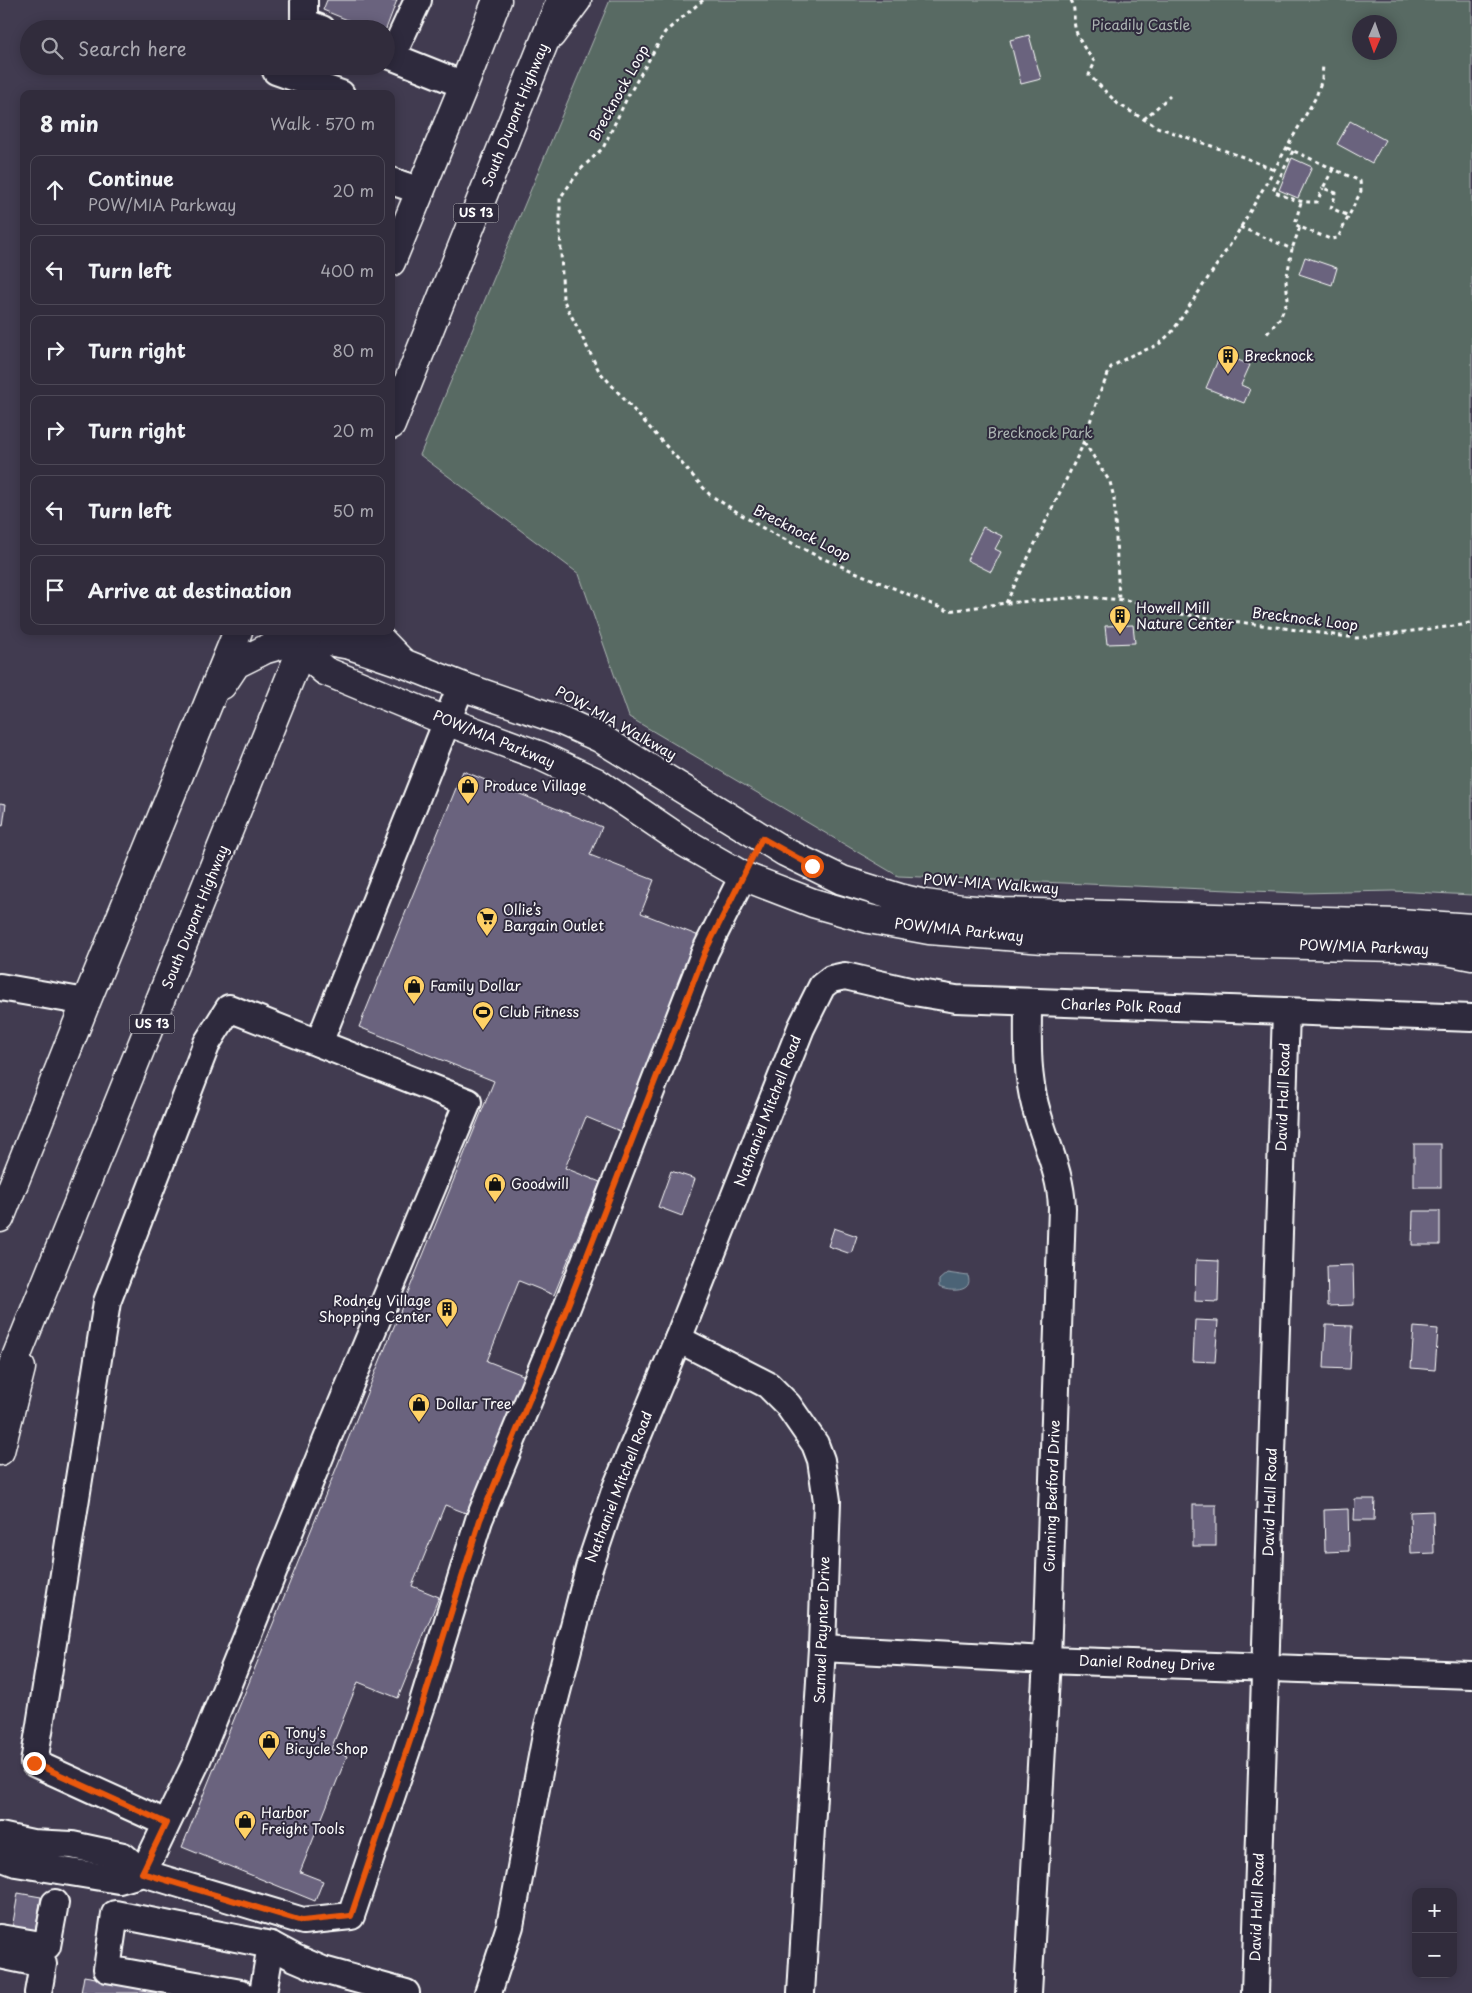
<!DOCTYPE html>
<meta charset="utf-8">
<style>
:root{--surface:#312c3c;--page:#393443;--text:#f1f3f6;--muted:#a8a7af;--line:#4c4856}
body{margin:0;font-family:"Playpen Sans",sans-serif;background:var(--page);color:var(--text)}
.controls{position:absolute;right:15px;bottom:15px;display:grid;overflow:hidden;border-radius:10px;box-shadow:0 2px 12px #0003}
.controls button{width:45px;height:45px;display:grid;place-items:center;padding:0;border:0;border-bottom:1px solid var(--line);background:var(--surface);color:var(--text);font:25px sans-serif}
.compass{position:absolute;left:1352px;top:15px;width:45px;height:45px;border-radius:50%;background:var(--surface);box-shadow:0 2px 12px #0003;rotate:182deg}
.stop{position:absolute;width:15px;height:15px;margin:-11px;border:4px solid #ea580c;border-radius:50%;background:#fff}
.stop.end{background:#ea580c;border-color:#fff;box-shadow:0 1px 5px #0008}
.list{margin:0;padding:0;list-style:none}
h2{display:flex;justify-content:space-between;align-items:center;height:65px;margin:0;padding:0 20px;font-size:21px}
h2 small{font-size:16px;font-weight:400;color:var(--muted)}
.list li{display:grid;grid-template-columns:32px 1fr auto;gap:15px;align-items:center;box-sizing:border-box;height:70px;margin:0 10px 10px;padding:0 10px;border:1px solid var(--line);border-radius:10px}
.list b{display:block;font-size:19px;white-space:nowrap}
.list p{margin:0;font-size:16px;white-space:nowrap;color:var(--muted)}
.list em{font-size:16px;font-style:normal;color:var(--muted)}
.icon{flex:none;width:28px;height:28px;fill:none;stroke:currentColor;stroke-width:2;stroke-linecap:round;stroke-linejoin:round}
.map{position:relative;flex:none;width:1472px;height:1993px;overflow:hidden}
.search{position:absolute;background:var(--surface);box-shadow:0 2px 12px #0003;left:20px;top:20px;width:375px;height:55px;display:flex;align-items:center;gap:12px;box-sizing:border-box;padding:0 18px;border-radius:28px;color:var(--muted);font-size:19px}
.panel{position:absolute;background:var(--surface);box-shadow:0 2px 12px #0003;left:20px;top:90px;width:375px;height:545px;border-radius:10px}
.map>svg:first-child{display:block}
.green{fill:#586b64;stroke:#acb5b2;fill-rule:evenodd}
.water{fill:#4c6476;stroke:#94a2ad}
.building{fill:#6b647e;stroke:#fff}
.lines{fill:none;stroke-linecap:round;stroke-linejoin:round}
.minor-casing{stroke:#fff;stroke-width:30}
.major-casing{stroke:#fff;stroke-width:31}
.highway-casing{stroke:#fff;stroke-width:31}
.path{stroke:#fff;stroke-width:3;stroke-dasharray:4 4;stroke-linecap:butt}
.minor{stroke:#2f2a3d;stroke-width:26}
.major{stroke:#2f2a3d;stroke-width:28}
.highway{stroke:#2f2a3d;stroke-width:28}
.route{stroke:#ea580c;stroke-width:6}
.labels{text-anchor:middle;stroke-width:4;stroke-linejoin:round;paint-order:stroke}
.shield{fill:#2f2a3d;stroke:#c1bfc5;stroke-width:1}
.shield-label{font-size:12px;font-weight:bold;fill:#fff}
.park-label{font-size:14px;fill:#acb5b2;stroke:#2f2a3d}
.street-label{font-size:14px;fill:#fff;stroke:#2f2a3d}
.poi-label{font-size:14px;fill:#fff;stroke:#2f2a3d;text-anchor:start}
</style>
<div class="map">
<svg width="1472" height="1993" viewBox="0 0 1472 1993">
<rect width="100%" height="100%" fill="#413b50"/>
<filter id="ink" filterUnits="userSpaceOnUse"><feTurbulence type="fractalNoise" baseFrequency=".02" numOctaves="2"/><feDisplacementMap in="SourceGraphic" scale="10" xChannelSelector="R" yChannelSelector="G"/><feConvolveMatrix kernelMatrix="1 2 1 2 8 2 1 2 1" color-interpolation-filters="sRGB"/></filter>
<g filter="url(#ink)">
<path class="green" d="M610,0H1472V895L1393,891L1300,893L898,876L629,717L579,574L420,455ZM1360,22H1390V52H1360Z"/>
<path class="water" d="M947,1273L968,1276C974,1293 949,1292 939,1287V1280Z"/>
<g class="building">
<path d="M327,0H397L386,29H370L323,10Z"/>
<path d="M1029,35L1041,79L1021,84L1010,40Z"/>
<path d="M1350,121L1385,140L1372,163L1337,144Z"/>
<path d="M1292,158L1312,167L1298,198L1279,190Z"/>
<path d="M1305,257L1337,268L1332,285L1299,274Z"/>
<path d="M1221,353L1250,365L1241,385L1250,389L1244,403L1206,388Z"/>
<path d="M983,527L1002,536L995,549L1001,552L991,572L967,560Z"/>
<path d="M1133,625L1135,643L1107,644L1105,626Z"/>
<path d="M463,771L602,827L590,855L654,880L641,913L699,936L620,1131L586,1117L565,1168L600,1182L554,1295L519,1281L487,1361L528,1377L471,1515L445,1505L412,1586L439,1597L398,1698L358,1682L331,1749L347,1756L300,1872L323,1881L315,1901L182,1847L494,1081L359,1027Z"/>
<path d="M0,803L6,804L3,826L0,825Z"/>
<rect x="1414" y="1144" width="27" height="43"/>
<path d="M671,1171L695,1179L682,1216L658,1207Z"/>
<path d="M1413,1211H1440V1245H1412Z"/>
<path d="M834,1228L857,1236L851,1254L828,1246Z"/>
<path d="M1196,1260L1219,1261L1218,1302L1195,1301Z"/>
<path d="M1353,1265L1354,1305L1328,1306L1327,1266Z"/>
<path d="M1195,1320L1218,1321L1215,1362L1193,1361Z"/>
<path d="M1326,1325L1352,1326L1350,1369L1324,1368Z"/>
<path d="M1414,1327L1438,1329L1435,1370L1411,1368Z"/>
<path d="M1355,1499H1375L1374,1520H1354Z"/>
<rect x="1193" y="1505" width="23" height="41"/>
<path d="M1348,1509L1349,1551L1325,1552L1324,1510Z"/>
<path d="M1433,1511L1434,1553L1411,1554L1410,1512Z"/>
<path d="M18,1893L41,1897L35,1933L12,1929Z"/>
<path d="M84,1976L183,1993H81Z"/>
</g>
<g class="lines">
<g class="minor-casing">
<g id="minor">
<path d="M304,0V22L322,29"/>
<path d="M386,54L464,85"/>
<path d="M392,56L418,0"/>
<path d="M276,71L341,94"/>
<path d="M391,181L421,191"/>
<path d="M0,987L86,1002"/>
<path d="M319,1043L461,686"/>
<path d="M678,1339L768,1385L788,1405L815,1444L821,1460L827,1501L822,1648L801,1993"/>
<path d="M822,1648L1047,1660L1472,1675"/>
<path d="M0,1836L32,1843L72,1845L123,1856L143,1873L303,1921L351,1916L423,1702L479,1520L564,1315L705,952L743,876"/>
<path d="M0,1857L16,1863L119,1880L143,1873L195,1765L330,1432L468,1102L229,1008L207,1043L107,1302L34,1763L166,1823"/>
<path d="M0,1938L47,1946L55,1903"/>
<path d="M0,1955L43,1964L38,1993"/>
<path d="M241,1993L107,1969L115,1914L271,1945L295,1958L323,1970L406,1993"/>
<path d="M263,1993L271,1945"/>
<path d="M488,1993L510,1926L547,1730L589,1568L616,1488L678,1339L801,1028L822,986L831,979L845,976L914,992L956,999L1472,1018"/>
<path d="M1028,1993L1047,1660L1062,1208C1061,1172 1044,1140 1035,1105C1026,1071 1028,1037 1028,1003"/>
<path d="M1255,1993L1286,1011"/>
</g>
</g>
<g class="major-casing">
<g id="major">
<path d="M551,35L577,0"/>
<path d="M307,637L350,645L403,663L461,686L560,720L600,738L785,852L842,880L900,898L925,904L963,909L1002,912L1399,923L1472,928"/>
<path d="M301,650L325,671L446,721L541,756L596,782L684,842L743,876L813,903L869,919L929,930L1044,939L1399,947L1447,951L1472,956"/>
<path d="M0,1451L21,1368"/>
</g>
</g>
<g class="highway-casing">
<g id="highway">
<path d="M391,262L464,85L497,0"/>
<path d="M391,425L561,0"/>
<path d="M372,631L403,663"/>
<path d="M222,685L236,664L266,649L307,637"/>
<path d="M0,1218L86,1002L238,631"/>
<path d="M0,1397L309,631"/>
</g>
</g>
<g class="path">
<path d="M703,0L665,32L628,96L603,148L580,170L560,198V229L563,299L599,371L710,495L761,527L817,556L948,611L1006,603L1083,597L1125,600L1181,614L1356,638L1462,625L1472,622"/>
<path d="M1071,0C1076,9 1073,18 1075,27C1077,38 1087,53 1095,62L1089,75L1118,104L1157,127L1246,158L1274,170"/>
<path d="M1144,119L1170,96"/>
<path d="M1287,148L1360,181L1361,191L1338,238L1330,239L1300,227L1292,249"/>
<path d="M1293,151L1273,191C1288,198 1299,203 1317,202L1323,188"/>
<path d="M1333,169L1323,188L1336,193L1331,208L1349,216"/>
<path d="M1240,227L1292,249L1286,281L1288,299L1280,318L1265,336"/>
<path d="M1300,227L1295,224L1301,202"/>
<path d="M1084,442L1110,482L1114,498L1119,600"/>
<path d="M1006,603L1081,449L1099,395L1111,367L1132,355L1158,345L1172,332L1234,239L1316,97L1322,79L1323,64"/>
</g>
<use href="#minor" class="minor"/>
<use href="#major" class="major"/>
<use href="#highway" class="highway"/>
</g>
</g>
<g class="lines" filter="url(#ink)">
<path class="route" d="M34,1763L166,1823L142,1873L302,1921L351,1916L423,1702L480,1520L564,1315L705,952L762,838L812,866"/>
</g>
<defs>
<g id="building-pin" transform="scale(1.125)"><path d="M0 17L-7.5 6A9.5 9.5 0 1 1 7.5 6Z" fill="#ffd166" stroke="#2f2a3d"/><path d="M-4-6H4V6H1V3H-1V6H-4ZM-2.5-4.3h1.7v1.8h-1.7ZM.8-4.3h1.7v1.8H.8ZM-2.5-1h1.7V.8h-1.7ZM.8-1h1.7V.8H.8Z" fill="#111"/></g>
<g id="shop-pin" transform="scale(1.125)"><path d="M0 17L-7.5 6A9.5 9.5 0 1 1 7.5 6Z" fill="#ffd166" stroke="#2f2a3d"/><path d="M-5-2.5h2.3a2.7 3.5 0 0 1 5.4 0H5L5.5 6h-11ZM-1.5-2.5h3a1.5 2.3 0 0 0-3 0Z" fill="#111"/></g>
<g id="supermarket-pin" transform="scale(1.125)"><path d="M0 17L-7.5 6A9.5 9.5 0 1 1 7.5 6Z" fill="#ffd166" stroke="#2f2a3d"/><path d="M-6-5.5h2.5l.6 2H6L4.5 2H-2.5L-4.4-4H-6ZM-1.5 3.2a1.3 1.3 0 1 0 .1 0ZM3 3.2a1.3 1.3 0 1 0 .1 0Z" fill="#111"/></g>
<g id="stadium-pin" transform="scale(1.125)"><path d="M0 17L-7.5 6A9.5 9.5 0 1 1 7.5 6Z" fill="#ffd166" stroke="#2f2a3d"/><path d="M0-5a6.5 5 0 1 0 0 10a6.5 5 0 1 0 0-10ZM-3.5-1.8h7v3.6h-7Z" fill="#111"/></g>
</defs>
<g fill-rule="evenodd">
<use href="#building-pin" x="1228" y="356"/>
<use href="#building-pin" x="1120" y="616"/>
<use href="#shop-pin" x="468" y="786"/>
<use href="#supermarket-pin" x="487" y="918"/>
<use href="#shop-pin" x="414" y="986"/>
<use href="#stadium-pin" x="483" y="1012"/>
<use href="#shop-pin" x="495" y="1184"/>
<use href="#building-pin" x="447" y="1309"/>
<use href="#shop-pin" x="419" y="1404"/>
<use href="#shop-pin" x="269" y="1741"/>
<use href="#shop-pin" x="245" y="1821"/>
</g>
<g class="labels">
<g class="shield">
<rect x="453.5" y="203.5" width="45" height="19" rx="4"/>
<rect x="129.5" y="1014.5" width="45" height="19" rx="4"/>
</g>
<g class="shield-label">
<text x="476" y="217">US 13</text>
<text x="152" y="1028">US 13</text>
</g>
<g class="park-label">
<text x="1141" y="30">Picadily Castle</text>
<text x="1040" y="438">Brecknock Park</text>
</g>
<g class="street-label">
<text transform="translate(619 93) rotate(-61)" y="5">Brecknock Loop</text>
<text transform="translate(515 115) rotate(-68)" y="5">South Dupont Highway</text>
<text transform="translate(802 533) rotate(27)" y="5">Brecknock Loop</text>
<text transform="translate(1305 619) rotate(7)" y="5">Brecknock Loop</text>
<text transform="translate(616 723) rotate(29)" y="5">POW-MIA Walkway</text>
<text transform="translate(494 739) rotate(22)" y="5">POW/MIA Parkway</text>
<text transform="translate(991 884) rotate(4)" y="5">POW-MIA Walkway</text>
<text transform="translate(195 917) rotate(-68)" y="5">South Dupont Highway</text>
<text transform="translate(959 930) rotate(6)" y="5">POW/MIA Parkway</text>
<text transform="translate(1364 947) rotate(2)" y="5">POW/MIA Parkway</text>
<text transform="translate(1121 1006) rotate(2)" y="5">Charles Polk Road</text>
<text transform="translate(1283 1097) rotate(-88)" y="5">David Hall Road</text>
<text transform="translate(768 1111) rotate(-69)" y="5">Nathaniel Mitchell Road</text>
<text transform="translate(619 1487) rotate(-69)" y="5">Nathaniel Mitchell Road</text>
<text transform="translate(1052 1496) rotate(-88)" y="5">Gunning Bedford Drive</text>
<text transform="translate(1270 1502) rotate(-88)" y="5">David Hall Road</text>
<text transform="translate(822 1630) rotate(-88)" y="5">Samuel Paynter Drive</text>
<text transform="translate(1147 1663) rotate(2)" y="5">Daniel Rodney Drive</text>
<text transform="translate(1257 1907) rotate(-88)" y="5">David Hall Road</text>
</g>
<g class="poi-label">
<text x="1244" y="361">Brecknock</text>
<text x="1136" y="613">Howell Mill<tspan x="1136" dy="16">Nature Center</tspan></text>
<text x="484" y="791">Produce Village</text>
<text x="503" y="915">Ollie’s<tspan x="503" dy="16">Bargain Outlet</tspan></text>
<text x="430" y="991">Family Dollar</text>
<text x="499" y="1017">Club Fitness</text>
<text x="511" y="1189">Goodwill</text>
<text x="431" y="1306" text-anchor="end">Rodney Village<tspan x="431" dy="16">Shopping Center</tspan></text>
<text x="435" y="1409">Dollar Tree</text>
<text x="285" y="1738">Tony's<tspan x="285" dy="16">Bicycle Shop</tspan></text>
<text x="261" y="1818">Harbor<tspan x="261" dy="16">Freight Tools</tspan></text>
</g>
</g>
</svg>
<div class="controls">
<button>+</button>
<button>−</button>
</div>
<svg class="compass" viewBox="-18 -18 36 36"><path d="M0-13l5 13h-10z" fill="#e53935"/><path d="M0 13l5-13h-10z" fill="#a8a7af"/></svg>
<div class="stop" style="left:812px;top:866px"></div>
<div class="stop end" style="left:34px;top:1763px"></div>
<div class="search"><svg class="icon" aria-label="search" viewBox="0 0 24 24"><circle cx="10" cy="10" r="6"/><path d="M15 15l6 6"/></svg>Search here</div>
<section class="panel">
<h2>8 min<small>Walk · 570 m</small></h2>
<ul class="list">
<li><svg class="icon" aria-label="ahead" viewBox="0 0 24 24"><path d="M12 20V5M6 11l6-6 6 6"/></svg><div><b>Continue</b><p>POW/MIA Parkway</p></div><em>20 m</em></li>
<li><svg class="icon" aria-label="left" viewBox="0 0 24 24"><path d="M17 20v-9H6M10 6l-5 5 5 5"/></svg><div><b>Turn left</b></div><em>400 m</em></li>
<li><svg class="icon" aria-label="right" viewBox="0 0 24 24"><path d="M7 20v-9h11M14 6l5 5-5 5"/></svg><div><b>Turn right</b></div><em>80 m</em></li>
<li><svg class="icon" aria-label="right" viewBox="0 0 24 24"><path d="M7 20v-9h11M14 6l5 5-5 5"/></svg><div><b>Turn right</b></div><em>20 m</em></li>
<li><svg class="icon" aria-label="left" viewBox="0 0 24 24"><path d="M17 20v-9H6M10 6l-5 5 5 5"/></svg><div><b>Turn left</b></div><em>50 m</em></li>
<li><svg class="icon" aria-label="arrive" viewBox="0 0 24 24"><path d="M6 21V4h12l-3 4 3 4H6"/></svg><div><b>Arrive at destination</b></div></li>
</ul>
</section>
</div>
